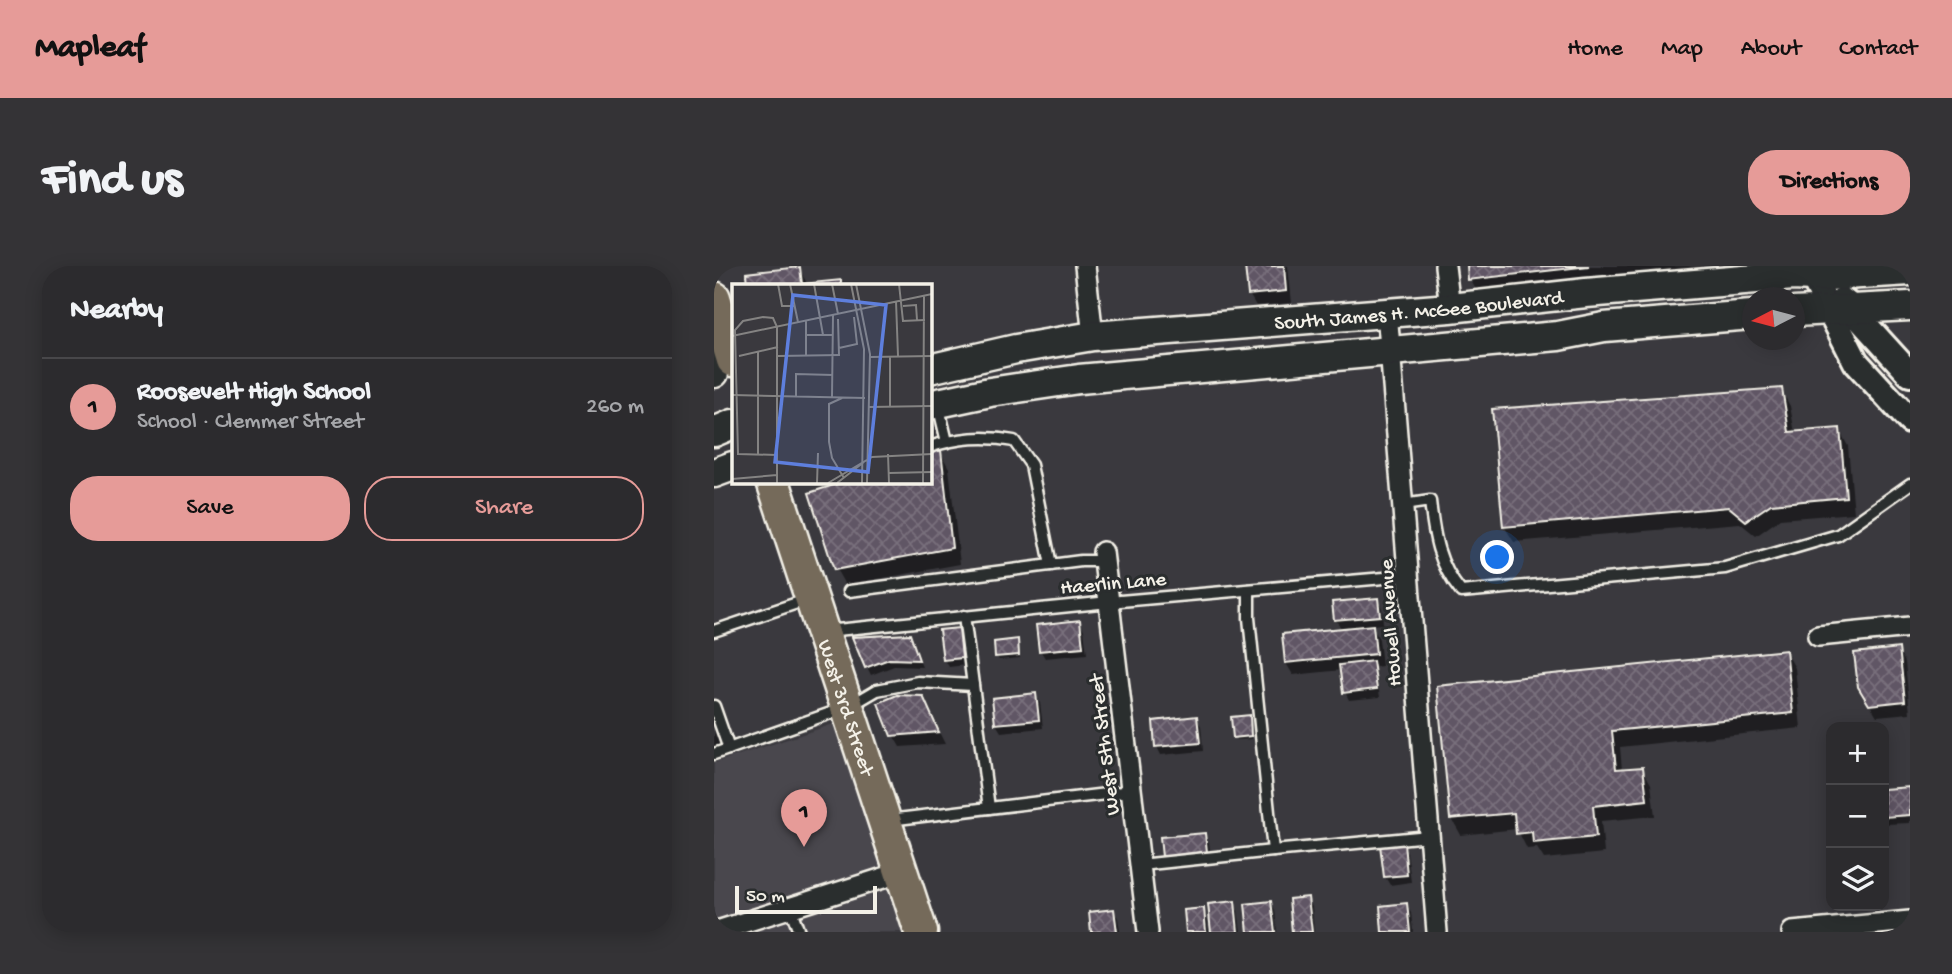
<!DOCTYPE html>
<meta charset="utf-8">
<style>
:root{--surface:#2c2b2e;--page:#343336;--text:#f1f3f6;--muted:#a6a7aa;--line:#48474a;--accent:#e69b98}
body{margin:0;font-family:"Gochi Hand",sans-serif;background:var(--page);color:var(--text)}
.controls{position:absolute;right:21px;bottom:21px;display:grid;overflow:hidden;border-radius:14px;box-shadow:0 4px 18px #0003}
.controls button{width:63px;height:63px;display:grid;place-items:center;padding:0;border:0;border-bottom:2px solid var(--line);background:var(--surface);color:var(--text);font:35px sans-serif}
.compass{position:absolute;left:1028px;top:21px;width:63px;height:63px;border-radius:50%;background:var(--surface);box-shadow:0 4px 18px #0003;rotate:264deg}
.scale{position:absolute;left:21px;bottom:18px;width:142px;box-sizing:border-box;padding-left:7px;border:4px solid #f4f1e8;border-top:0;font-size:19px;line-height:24px;white-space:nowrap;color:#f4f1e8;-webkit-text-stroke:5px #2a2d2e;paint-order:stroke}
.you{position:absolute;left:784px;top:292px;width:24px;height:24px;margin:-18px;border:5px solid #fff;border-radius:50%;background:#1a73e8;box-shadow:0 0 0 10px #1a73e833}
.badge{display:grid;place-items:center;width:46px;height:46px;border-radius:50%;background:var(--accent);color:#111;font-size:23px;font-weight:700}
.pin{position:absolute;translate:-50% -58px;filter:drop-shadow(0 2px 4px #0008)}
.pin::after{content:'';position:absolute;top:37px;width:24px;height:21px;background:inherit;clip-path:polygon(0 0,100% 0,50% 100%)}
.list{margin:0;padding:0;list-style:none}
h2{display:flex;justify-content:space-between;align-items:center;height:91px;margin:0;padding:0 28px;font-size:30px}
h2 small{font-size:23px;font-weight:400;color:var(--muted)}
.list li{display:grid;grid-template-columns:46px 1fr auto;gap:21px;align-items:center;box-sizing:border-box;height:98px;padding:0 28px;border-top:2px solid var(--line)}
.list b{display:block;font-size:26px;white-space:nowrap}
.list p{margin:0;font-size:23px;white-space:nowrap;color:var(--muted)}
.list em{font-size:23px;font-style:normal;color:var(--muted)}
.actions{display:flex;gap:14px;padding:21px 28px}
.actions a{flex:1;padding:16px 0;border:2px solid var(--accent);border-radius:28px;text-align:center;font-size:24px;color:var(--accent)}
.actions .main{background:var(--accent);color:#111}
.icon{flex:none;width:38px;height:38px;fill:none;stroke:currentColor;stroke-width:2;stroke-linecap:round;stroke-linejoin:round}
.map{position:relative;flex:none;width:1196px;height:666px;overflow:hidden;border-radius:28px}
header{display:flex;align-items:center;gap:42px;box-sizing:border-box;height:98px;padding:0 35px;background:var(--accent);color:#111}
header strong{font-size:33px}
nav{display:flex;gap:38px;margin-inline-start:auto;font-size:24px}
.intro{display:flex;align-items:center;justify-content:space-between;box-sizing:border-box;height:168px;padding:0 42px}
h1{margin:0;font-size:49px}
.button{padding:18px 32px;border-radius:28px;background:var(--accent);color:#111;font-size:24px;font-weight:700}
main{display:flex;gap:42px;padding:0 42px}
aside{flex:1;background:var(--surface);border-radius:28px;box-shadow:0 4px 18px #0003}
.map>svg:first-child{display:block}
.built{fill:#49464d}
.shadow{fill:#0007}
.building{fill:url(#building-cross-hatch);stroke:#f4f1e8;stroke-width:2}
.lines{fill:none;stroke-linecap:round;stroke-linejoin:round}
.service-casing{stroke:#f4f1e8;stroke-width:15}
.minor-casing{stroke:#f4f1e8;stroke-width:24}
.tertiary-casing{stroke:#f4f1e8;stroke-width:30}
.secondary-casing{stroke:#f4f1e8;stroke-width:33}
.primary-casing{stroke:#f4f1e8;stroke-width:37}
.service{stroke:#2a2d2e;stroke-width:10}
.minor{stroke:#2a2d2e;stroke-width:19}
.tertiary{stroke:#2a2d2e;stroke-width:24}
.secondary{stroke:#2a2d2e;stroke-width:28}
.primary{stroke:#746a5a;stroke-width:32}
.labels{text-anchor:middle;stroke-width:6;stroke-linejoin:round;paint-order:stroke}
.street-label{font-size:21px;fill:#f4f1e8;stroke:#2a2d2e}
.inset-road{fill:none;stroke:#848382;stroke-width:2}
.view{fill:#5e7fdd;fill-opacity:0.15;stroke:#5e7fdd;stroke-width:3.5}
.inset-edge{fill:none;stroke:#f4f1e8;stroke-width:3.5}
</style>
<header>
<strong>Mapleaf</strong>
<nav><a>Home</a><a>Map</a><a>About</a><a>Contact</a></nav>
</header>
<div class="intro"><h1>Find us</h1><a class="button">Directions</a></div>
<main>
<aside>
<h2>Nearby<small></small></h2>
<ul class="list">
<li><span class="badge">1</span><div><b>Roosevelt High School</b><p>School · Clemmer Street</p></div><em>260 m</em></li>
</ul>
<div class="actions"><a class="main">Save</a><a>Share</a></div>
</aside>
<div class="map">
<svg width="1196" height="666" viewBox="0 0 1196 666">
<defs>
<pattern id="building-cross-hatch" width="8" height="8" patternUnits="userSpaceOnUse" patternTransform="scale(1.75)"><rect width="8" height="8" fill="#615665"/><path d="M0 0l8 8M0 8l8-8" fill="none" stroke="#786f7b"/></pattern>
</defs>
<rect width="100%" height="100%" fill="#3a393e"/>
<filter id="ink" filterUnits="userSpaceOnUse"><feTurbulence type="fractalNoise" baseFrequency=".0143" numOctaves="2"/><feDisplacementMap in="SourceGraphic" scale="14" xChannelSelector="R" yChannelSelector="G"/><feConvolveMatrix kernelMatrix="1 2 1 2 8 2 1 2 1" color-interpolation-filters="sRGB"/></filter>
<g filter="url(#ink)">
<path class="built" d="M138,452L207,666H0V497Z"/>
<g class="shadow">
<path d="M533,0H574L578,37L542,40L535,28Z"/>
<path d="M754,0H989L990,4L765,29L756,13Z"/>
<path d="M85,3L94,19L126,16L128,19H35L34,8Z"/>
<path d="M1067,124L1076,140L1081,167L1125,164L1134,180L1140,247L1066,253L1042,270L1026,257L800,276L790,260Z"/>
<path d="M226,186L235,202L246,298L131,319L122,303L215,215Z"/>
<path d="M663,334L668,342L669,358L657,359L665,373L668,400L661,401L666,431L635,434L631,426L628,404L579,409L572,397L628,364L622,354L620,338Z"/>
<path d="M366,356L370,364L373,388L331,392L326,384Z"/>
<path d="M244,364L248,372L252,399L235,401L231,394Z"/>
<path d="M195,370L208,401L180,400L157,409L153,401Z"/>
<path d="M303,375L306,392L285,394L283,391Z"/>
<path d="M1184,384L1191,396L1196,447L1163,450L1145,421Z"/>
<path d="M1072,386L1081,402L1087,462L906,481L908,504L928,502L937,518L941,550L887,555L890,587L830,593L823,582L813,583L803,563L747,569L738,553L724,421Z"/>
<path d="M321,429L326,437L329,462L287,466L282,458Z"/>
<path d="M208,432L231,478L186,481L179,469Z"/>
<path d="M535,451L538,473L523,474L521,471Z"/>
<path d="M482,452L487,460L489,485L447,489L443,481L441,456Z"/>
<path d="M0,459L9,488L0,491Z"/>
<path d="M1196,523V557L1171,558L1170,524Z"/>
<path d="M490,569L495,576L497,594L455,598L450,590Z"/>
<path d="M689,579L693,586L697,616L676,619L671,611Z"/>
<path d="M593,633L598,641L600,666H580Z"/>
<path d="M556,636L561,644L563,666H536Z"/>
<path d="M520,637L524,645L527,666H499Z"/>
<path d="M692,639L697,647L699,666H670Z"/>
<path d="M489,643L493,651L495,666H474Z"/>
<path d="M399,645L404,652L406,666H379Z"/>
</g>
<g class="building">
<path d="M531,0H570L572,25L534,29Z"/>
<path d="M753,0H875L754,14Z"/>
<path d="M86,1L88,18L127,14V19H33L32,7Z"/>
<path d="M1068,122L1075,166L1126,162L1132,231L1057,238L1032,255L1015,241L789,261L778,143Z"/>
<path d="M227,184L238,282L120,304L95,227L132,215H215V188Z"/>
<path d="M664,332L666,350L620,354L618,336Z"/>
<path d="M366,354L369,381L325,385L322,359Z"/>
<path d="M659,359L662,388L571,397L568,368Z"/>
<path d="M245,362L248,392L229,394L225,364Z"/>
<path d="M196,368L205,394L175,393L151,402L138,371Z"/>
<path d="M304,373L305,389L281,391L280,376Z"/>
<path d="M1185,382L1191,435L1155,439L1144,421L1140,387Z"/>
<path d="M1072,384L1079,447L898,465L902,503L929,501L933,534L879,540L882,571L819,577L818,566L802,568L800,547L736,553L723,420Z"/>
<path d="M659,395L663,423L629,427L625,399Z"/>
<path d="M322,427L325,454L281,458L278,432Z"/>
<path d="M183,429L209,430L225,466L177,470L164,437Z"/>
<path d="M536,449L537,470L519,472L517,451Z"/>
<path d="M483,450L486,477L441,481L439,455Z"/>
<path d="M1196,521V549L1170,551V523Z"/>
<path d="M491,567L493,586L448,591L446,571Z"/>
<path d="M690,577L693,609L670,611L666,579Z"/>
<path d="M594,631L598,666H578L575,633Z"/>
<path d="M521,635L524,666H497L494,638Z"/>
<path d="M557,635L561,666H534L531,638Z"/>
<path d="M693,637L696,666H668L666,640Z"/>
<path d="M490,642L492,666H472L470,644Z"/>
<path d="M400,643L403,666H377L375,646Z"/>
</g>
<g class="lines">
<g class="service-casing">
<g id="service">
<path d="M224,138L233,176"/>
<path d="M215,181C244,172 270,169 300,175L317,199L337,299"/>
<path d="M689,239L716,235C720,270 724,298 747,326L1011,302L1124,269L1196,218"/>
<path d="M535,324V352L559,585L715,570"/>
<path d="M135,325L367,295H391"/>
<path d="M250,350L275,542"/>
<path d="M0,365L95,333"/>
<path d="M113,365L395,336L693,310"/>
<path d="M0,440L15,483"/>
<path d="M0,488L134,441L163,424L204,416L259,419"/>
<path d="M175,554L417,525"/>
<path d="M426,599L559,585"/>
<path d="M76,641L85,666"/>
</g>
</g>
<g class="minor-casing">
<g id="minor">
<path d="M371,0L379,70"/>
<path d="M731,0L736,42"/>
<path d="M673,45L723,666"/>
<path d="M389,286L434,666"/>
<path d="M1104,370L1196,361"/>
<path d="M0,666L188,606"/>
<path d="M1078,666L1196,655"/>
</g>
</g>
<g class="tertiary-casing">
<g id="tertiary">
<path d="M1093,0L1142,96L1196,155"/>
<path d="M1128,34L1141,44L1146,53L1196,108"/>
</g>
</g>
<g class="secondary-casing">
<g id="secondary">
<path d="M1080,46L1196,40"/>
<path id="s1" d="M215,103L302,83L379,70L736,42L872,27L1079,10L1098,11L1196,5"/>
<path d="M0,107L4,56"/>
<path d="M215,139L276,126L365,113L844,70L890,61L1038,49"/>
<path d="M0,166L19,158"/>
<path d="M0,207L19,200"/>
</g>
</g>
<g class="primary-casing">
<g id="primary">
<path d="M0,32L19,94"/>
<path id="s2" d="M59,215L207,666"/>
</g>
</g>
<use href="#service" class="service"/>
<use href="#minor" class="minor"/>
<use href="#tertiary" class="tertiary"/>
<use href="#secondary" class="secondary"/>
<use href="#primary" class="primary"/>
</g>
</g>
<g class="labels">
<g class="street-label">
<text dy="7" stroke="none"><textPath href="#s1" startOffset="494">South James H. McGee Boulevard</textPath></text>
<text transform="translate(399 316) rotate(-5)" y="7">Haerlin Lane</text>
<text transform="translate(675 357) rotate(-94)" y="7">Howell Avenue</text>
<text dy="7" stroke="none"><textPath href="#s2" startOffset="238">West 3rd Street</textPath></text>
<text transform="translate(389 479) rotate(-97)" y="7">West 5th Street</text>
</g>
</g>
<g transform="translate(18 18)">
<rect width="200" height="200" fill="#3a393e"/>
<path class="inset-road" d="M46,0L50,22H63M58,0L66,38M82,0L91,51M100,0L106,30M119,0L132,65L130,199M124,0L138,70L135,199M167,0L171,37M164,17L166,72M171,22L184,21L185,36M106,35L107,71M74,37V72M170,37L193,36M74,51H101M0,52L200,10M107,64L125,60L122,33M7,72L46,63M46,72L108,71M138,73L200,72M0,111L133,114M64,112V90L101,91M100,113L101,31M110,114L97,120V158L100,174L112,194M137,123L200,122M158,123V73M156,170L157,199M26,171V67M157,189L200,188M0,195L45,191M45,199V43L41,34L31,33L11,37L3,46L6,170L45,171M85,199L86,169M96,199L140,173L200,170M105,199L132,178M191,199L192,11"/>
<path class="view" d="M61,11L154,21L136,188L43,178Z"/>
<rect width="200" height="200" class="inset-edge"/>
</g>
</svg>
<div class="controls">
<button>+</button>
<button>−</button>
<button><svg class="icon" aria-label="layers" viewBox="0 0 24 24"><path d="M12 4l9 5-9 5-9-5zM3 14l9 5 9-5"/></svg></button>
</div>
<svg class="compass" viewBox="-18 -18 36 36"><path d="M0-13l5 13h-10z" fill="#e53935"/><path d="M0 13l5-13h-10z" fill="#a6a7aa"/></svg>
<div class="scale">50 m</div>
<div class="you"></div>
<div class="pin badge" style="left:90px;top:581px">1</div>
</div>
</main>
